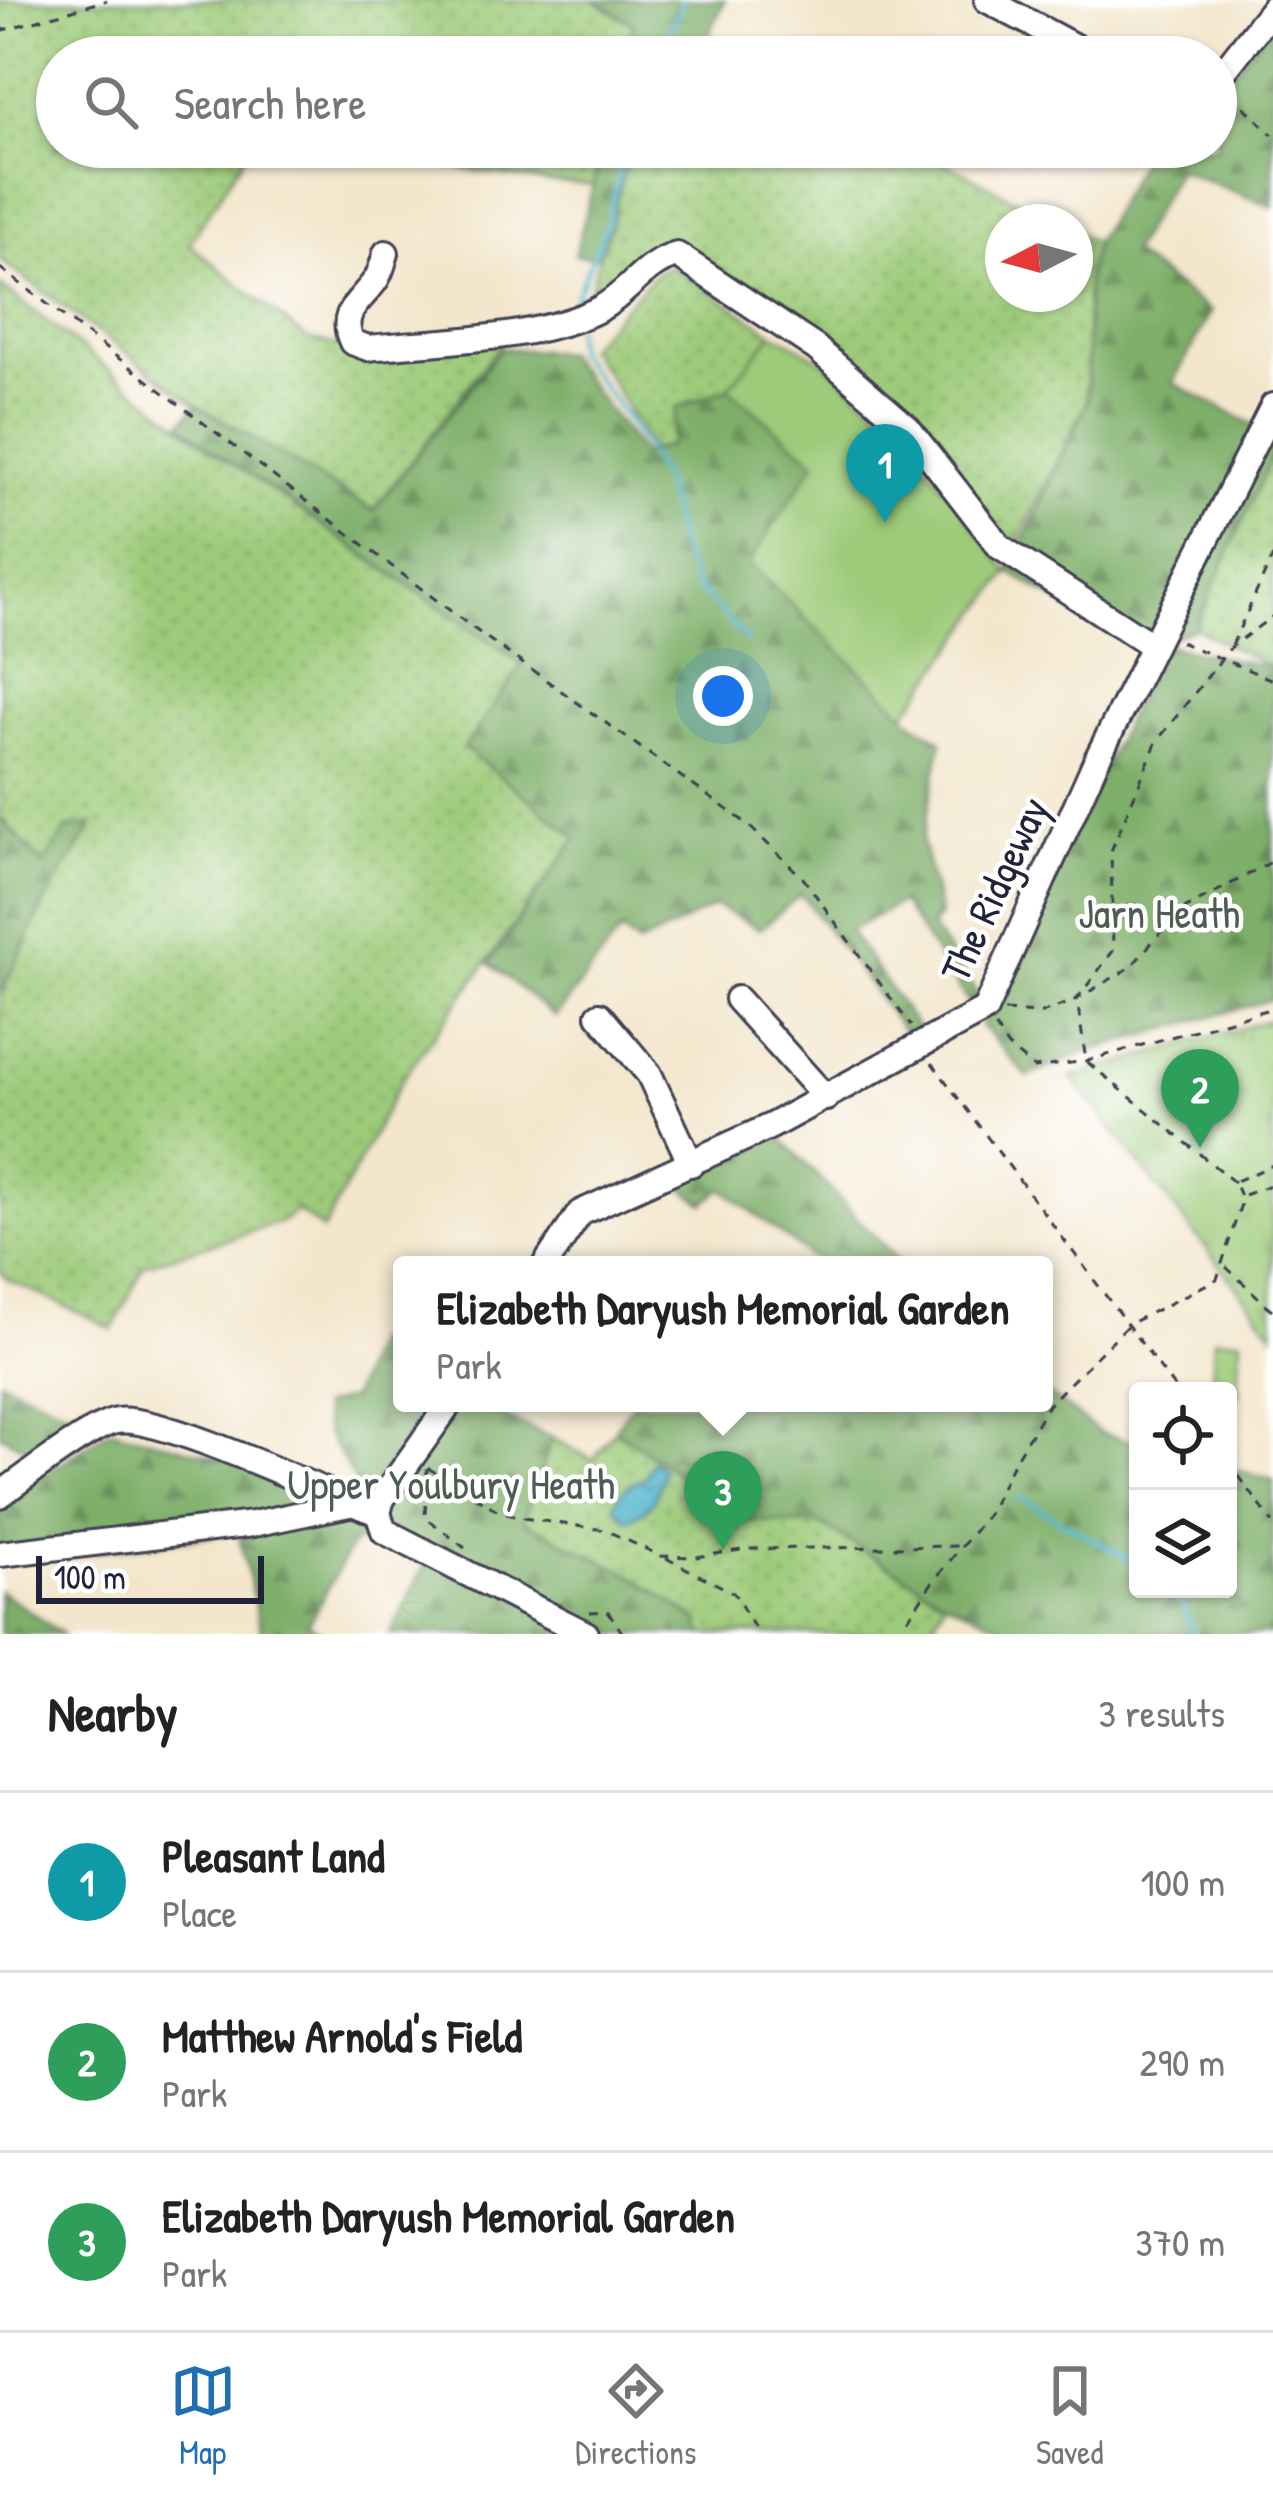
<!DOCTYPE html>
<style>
:root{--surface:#fff;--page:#f6f6f6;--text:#222;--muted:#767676;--line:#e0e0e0;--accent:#1f6fb2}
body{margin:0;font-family:"Patrick Hand",sans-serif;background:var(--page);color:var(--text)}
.controls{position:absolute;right:36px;bottom:36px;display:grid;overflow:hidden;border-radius:12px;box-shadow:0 3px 9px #0004}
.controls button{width:108px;height:108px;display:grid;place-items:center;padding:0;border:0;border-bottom:3px solid var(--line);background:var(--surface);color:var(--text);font:60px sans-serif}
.compass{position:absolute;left:985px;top:204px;width:108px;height:108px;border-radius:50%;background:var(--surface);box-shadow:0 3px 9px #0004;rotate:264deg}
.scale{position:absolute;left:36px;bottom:30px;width:228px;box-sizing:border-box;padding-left:12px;border:6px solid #22223b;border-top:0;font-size:33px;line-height:42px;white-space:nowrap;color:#22223b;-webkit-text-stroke:9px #fff;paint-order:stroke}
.you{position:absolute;left:723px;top:696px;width:42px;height:42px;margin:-30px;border:9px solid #fff;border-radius:50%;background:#1a73e8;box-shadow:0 0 0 18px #1a73e833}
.badge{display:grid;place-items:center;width:78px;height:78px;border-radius:50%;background:var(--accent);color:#fff;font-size:39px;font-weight:700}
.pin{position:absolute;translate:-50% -99px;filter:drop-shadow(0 3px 6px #0008)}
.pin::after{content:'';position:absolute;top:63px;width:42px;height:36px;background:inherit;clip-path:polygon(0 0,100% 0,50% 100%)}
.popup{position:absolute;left:393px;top:1256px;width:660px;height:156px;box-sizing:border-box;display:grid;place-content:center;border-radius:12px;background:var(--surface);filter:drop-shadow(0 3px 9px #0005);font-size:39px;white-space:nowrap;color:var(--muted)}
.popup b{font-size:45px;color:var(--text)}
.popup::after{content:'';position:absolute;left:50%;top:100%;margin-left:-24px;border:24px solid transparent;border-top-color:var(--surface)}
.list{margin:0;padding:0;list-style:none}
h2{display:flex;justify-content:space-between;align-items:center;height:156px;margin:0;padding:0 48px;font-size:51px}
h2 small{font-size:39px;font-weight:400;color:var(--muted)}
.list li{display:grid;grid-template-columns:78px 1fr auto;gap:36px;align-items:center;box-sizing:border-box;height:180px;padding:0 48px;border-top:3px solid var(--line)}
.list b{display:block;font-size:45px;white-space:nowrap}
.list p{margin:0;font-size:39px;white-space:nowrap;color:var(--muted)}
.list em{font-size:39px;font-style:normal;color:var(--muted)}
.icon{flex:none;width:66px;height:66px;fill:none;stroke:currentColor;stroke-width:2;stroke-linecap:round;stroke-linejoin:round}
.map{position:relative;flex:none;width:1273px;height:1634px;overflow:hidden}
.search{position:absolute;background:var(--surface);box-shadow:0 3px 9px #0004;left:36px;right:36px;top:36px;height:132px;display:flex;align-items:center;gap:30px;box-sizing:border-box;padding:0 42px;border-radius:66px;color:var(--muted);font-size:45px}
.sheet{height:696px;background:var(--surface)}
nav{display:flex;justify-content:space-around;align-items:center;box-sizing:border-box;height:168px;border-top:3px solid var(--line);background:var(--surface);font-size:33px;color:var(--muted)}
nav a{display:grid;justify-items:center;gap:6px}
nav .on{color:var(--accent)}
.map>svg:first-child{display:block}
.grass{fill:url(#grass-dots);stroke:#60765a;stroke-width:3}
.forest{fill:url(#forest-firs);stroke:#506852;stroke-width:3}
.park{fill:url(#park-tufts);stroke:#60765a;stroke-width:3}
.garden{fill:#9dcb79;stroke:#60765a;stroke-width:3}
.water{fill:url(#water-ripples);stroke:#386c84;stroke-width:3}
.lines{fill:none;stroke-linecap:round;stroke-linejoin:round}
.stream{stroke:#4fb5cd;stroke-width:4.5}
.minor-casing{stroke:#413f51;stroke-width:30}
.path{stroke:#413f51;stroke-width:3;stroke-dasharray:9 9;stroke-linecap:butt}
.minor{stroke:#fff;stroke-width:24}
.labels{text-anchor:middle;stroke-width:9;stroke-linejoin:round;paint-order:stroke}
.street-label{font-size:42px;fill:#22223b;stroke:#fff}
.park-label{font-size:42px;fill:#4d5d51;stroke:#fff}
</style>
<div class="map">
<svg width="1273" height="1634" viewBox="0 0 1273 1634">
<defs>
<pattern id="grass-dots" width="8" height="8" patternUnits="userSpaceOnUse" patternTransform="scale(3)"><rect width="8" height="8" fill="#9dcb79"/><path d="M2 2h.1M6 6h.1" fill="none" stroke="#87ae6a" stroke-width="1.8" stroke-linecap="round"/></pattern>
<pattern id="forest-firs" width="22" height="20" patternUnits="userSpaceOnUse" patternTransform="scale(3)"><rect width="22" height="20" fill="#7eaf69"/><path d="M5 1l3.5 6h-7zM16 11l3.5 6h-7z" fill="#678e58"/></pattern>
<pattern id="park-tufts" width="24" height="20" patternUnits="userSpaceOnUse" patternTransform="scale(3)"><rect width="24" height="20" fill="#9dcb79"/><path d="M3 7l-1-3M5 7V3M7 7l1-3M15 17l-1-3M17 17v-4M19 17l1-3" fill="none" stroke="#87ae6a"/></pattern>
<pattern id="water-ripples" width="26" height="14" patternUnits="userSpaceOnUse" patternTransform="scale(3)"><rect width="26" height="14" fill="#4fb5cd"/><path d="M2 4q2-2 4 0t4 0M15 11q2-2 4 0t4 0" fill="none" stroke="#4193a8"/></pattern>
</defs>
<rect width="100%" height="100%" fill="#fff"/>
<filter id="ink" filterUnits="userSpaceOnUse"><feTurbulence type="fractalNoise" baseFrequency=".00833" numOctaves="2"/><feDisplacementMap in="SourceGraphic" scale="24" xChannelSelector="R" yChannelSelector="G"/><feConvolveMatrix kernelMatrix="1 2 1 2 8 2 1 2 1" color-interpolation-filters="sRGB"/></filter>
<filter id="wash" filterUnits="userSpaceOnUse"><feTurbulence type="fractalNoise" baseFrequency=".004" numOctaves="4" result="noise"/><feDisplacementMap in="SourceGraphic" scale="48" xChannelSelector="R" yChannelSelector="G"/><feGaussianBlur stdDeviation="2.7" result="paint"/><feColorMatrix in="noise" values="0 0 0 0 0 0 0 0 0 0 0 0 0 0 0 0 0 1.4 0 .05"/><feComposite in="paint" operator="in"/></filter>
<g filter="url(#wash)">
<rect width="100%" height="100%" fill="#f3e6cc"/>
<g class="grass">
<path d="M0,0H594L634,24L626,57H57V147H250L189,244L307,339L384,356L503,340L374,511L197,405L0,260Z"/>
<path d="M324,147H603L593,185L547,182Z"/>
<path d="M630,147H916L1057,222H1003V294H1075V232L1095,243L1087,276V402L1013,550L867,383L759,294L672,240L643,251L586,305Z"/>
<path d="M671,265L773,333L728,388L676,408L670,445L652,451L608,376L586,348L656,273Z"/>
<path d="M0,285L205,444L523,665L464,748L578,837L402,1079L323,1230L297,1210L285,1221L144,1265L113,1329L7,1279L0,1270V996L47,897L92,826L43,865L0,818Z"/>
<path d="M1273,453V668L1195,628Z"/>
<path d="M615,1429L743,1520L822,1525L945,1600L928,1634H702L699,1621L523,1521L552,1438L593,1460Z"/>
</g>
<g class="forest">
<path d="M594,0H725L708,36L747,57H686L666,49L662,57H626L634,24Z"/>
<path d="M1273,21V207L1178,169L1131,253L1211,312L1173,383L1273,435V453L1195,628L1139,649L1009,572L1087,402V276L1095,243L1148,147H1216V93Z"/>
<path d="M603,147H630L611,225L598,257L575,255Z"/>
<path d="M501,348L565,353L642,454L670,445L676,408L728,388L816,462L749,563L916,725L942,740L922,841L940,917L930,926L980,998L969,1003L901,902L849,931L919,1030L908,1037L801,894L760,929L715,906L638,945L621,931L555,1017L489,963L577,837L464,748L523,664L205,444L181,423L197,405L373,511Z"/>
<path d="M1162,644L1273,668V999L1085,1052L1028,1077L981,1025Z"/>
<path d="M0,818L43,865L67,829L93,825L47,897L0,996Z"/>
<path d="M778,1135L902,1265H821L722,1188L704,1204L674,1181Z"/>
<path d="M373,1342L402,1361V1403H488L489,1410L552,1438L523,1521L633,1576L699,1621L702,1634H390L426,1563L376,1533L353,1543L308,1624L322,1634H262L238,1532L0,1564V1505L111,1429L363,1495L326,1432L322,1406L351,1398Z"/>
<path d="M0,1380L87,1420L40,1456L0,1434Z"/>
<path d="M1044,1391L1100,1433L1138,1444V1589H1228V1468L1273,1480V1634H1020L945,1600L822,1525L743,1520L615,1429L633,1403H1044Z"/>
<path d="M0,1591L62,1634H0Z"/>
</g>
<path class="park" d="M1273,1019V1333L1071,1077Z"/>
<g class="garden">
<path d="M773,333L822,360L903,433L1009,572L905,714L749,563L816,462L728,388Z"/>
<path d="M1214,1338L1241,1339L1238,1394L1212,1391Z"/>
</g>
<path class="water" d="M653,1461L663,1470C658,1496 653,1510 627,1519L615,1507C617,1492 630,1482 644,1479Z"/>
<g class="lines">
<g class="stream">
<path d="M657,57L684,0"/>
<path d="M575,310V298L606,226L627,147"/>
<path d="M575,328V351L624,414L663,478L680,547L695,585L748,641"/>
<path d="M1020,1498L1138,1564"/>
<path d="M1176,1589L1194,1634"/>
</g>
</g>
</g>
<g filter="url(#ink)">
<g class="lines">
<g class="minor-casing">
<g id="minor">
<path d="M987,0L1094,57"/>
<path d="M1216,81L1273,8"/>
<path d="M386,253C383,263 381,273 375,281C359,303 338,313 352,342L368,348C435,341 543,340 601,308C630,292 643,264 677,255L816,348L908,428L1000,547L1153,646"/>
<path d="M737,999L826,1098"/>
<path d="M599,1015L649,1074L691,1164"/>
<path d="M545,1265L580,1213L771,1126L985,1010L1096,761L1273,406"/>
<path d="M0,1495C25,1477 91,1425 117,1421C160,1414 328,1494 378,1513"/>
<path d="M378,1513L384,1531L586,1634"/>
<path d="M378,1513L382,1499L450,1403"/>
<path d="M0,1554L253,1524L354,1503"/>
</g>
</g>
<g class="path">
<path d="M0,31L107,0"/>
<path d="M1231,94L1273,135"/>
<path d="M0,268L473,628L746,823L803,878L911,1026"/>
<path d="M1180,642L1273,680"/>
<path d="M1232,645L1273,556"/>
<path d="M1004,1011L1042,1013L1077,999L1131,967L1177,913L1273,861"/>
<path d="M995,1027L1008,1047L1034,1068L1086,1061L1273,1008"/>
<path d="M932,1063L1177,1391"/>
<path d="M1234,1182L1086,1061L1077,999L1113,951L1111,851L1157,741L1231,647L1273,616"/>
<path d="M1244,1195L1273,1184"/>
<path d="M1226,1267L1273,1311"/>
<path d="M1228,1461L1273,1523"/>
<path d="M428,1468L495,1509L516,1517L605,1530L661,1556L696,1557L747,1549L962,1546"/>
<path d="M427,1469L425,1517L465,1548"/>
<path d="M666,1558L734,1593L758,1634"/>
<path d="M590,1612L608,1611L623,1634"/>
<path d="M897,1634L932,1583L988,1514L1013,1463L1048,1405L1129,1324L1217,1279L1242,1201L1234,1182L1273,1165"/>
</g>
<use href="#minor" class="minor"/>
</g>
</g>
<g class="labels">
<g class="street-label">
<text transform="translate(994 889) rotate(-65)" y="15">The Ridgeway</text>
</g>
<g class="park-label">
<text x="1159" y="928">Jarn Heath</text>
<text x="451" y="1499">Upper Youlbury Heath</text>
</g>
</g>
</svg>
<div class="controls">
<button><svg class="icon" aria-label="locate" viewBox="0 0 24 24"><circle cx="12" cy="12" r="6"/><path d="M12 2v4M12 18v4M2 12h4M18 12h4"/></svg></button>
<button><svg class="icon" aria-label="layers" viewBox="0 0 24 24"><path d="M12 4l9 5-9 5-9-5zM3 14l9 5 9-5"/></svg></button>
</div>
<svg class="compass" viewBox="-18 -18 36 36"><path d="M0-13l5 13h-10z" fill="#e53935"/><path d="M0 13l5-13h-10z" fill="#767676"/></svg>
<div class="scale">100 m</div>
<div class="you"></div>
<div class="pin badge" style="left:885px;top:523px;background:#0f9aa8">1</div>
<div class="pin badge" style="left:1200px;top:1148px;background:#2e9e5b">2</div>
<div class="pin badge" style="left:723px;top:1550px;background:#2e9e5b">3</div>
<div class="popup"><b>Elizabeth Daryush Memorial Garden</b>Park</div>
<div class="search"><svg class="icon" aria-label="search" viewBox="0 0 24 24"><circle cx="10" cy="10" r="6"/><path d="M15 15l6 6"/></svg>Search here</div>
</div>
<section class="sheet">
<h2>Nearby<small>3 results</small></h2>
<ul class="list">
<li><span class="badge" style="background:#0f9aa8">1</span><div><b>Pleasant Land</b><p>Place</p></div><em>100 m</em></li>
<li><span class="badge" style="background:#2e9e5b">2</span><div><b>Matthew Arnold's Field</b><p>Park</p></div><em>290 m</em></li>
<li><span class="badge" style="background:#2e9e5b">3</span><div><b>Elizabeth Daryush Memorial Garden</b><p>Park</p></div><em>370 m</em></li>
</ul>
</section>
<nav>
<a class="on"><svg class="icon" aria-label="map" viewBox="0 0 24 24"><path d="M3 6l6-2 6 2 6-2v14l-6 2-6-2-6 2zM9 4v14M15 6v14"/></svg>Map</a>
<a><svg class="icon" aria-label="directions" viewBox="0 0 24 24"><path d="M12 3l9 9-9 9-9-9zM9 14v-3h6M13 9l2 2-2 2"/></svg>Directions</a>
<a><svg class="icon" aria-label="saved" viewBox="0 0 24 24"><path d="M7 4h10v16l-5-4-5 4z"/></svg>Saved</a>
</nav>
